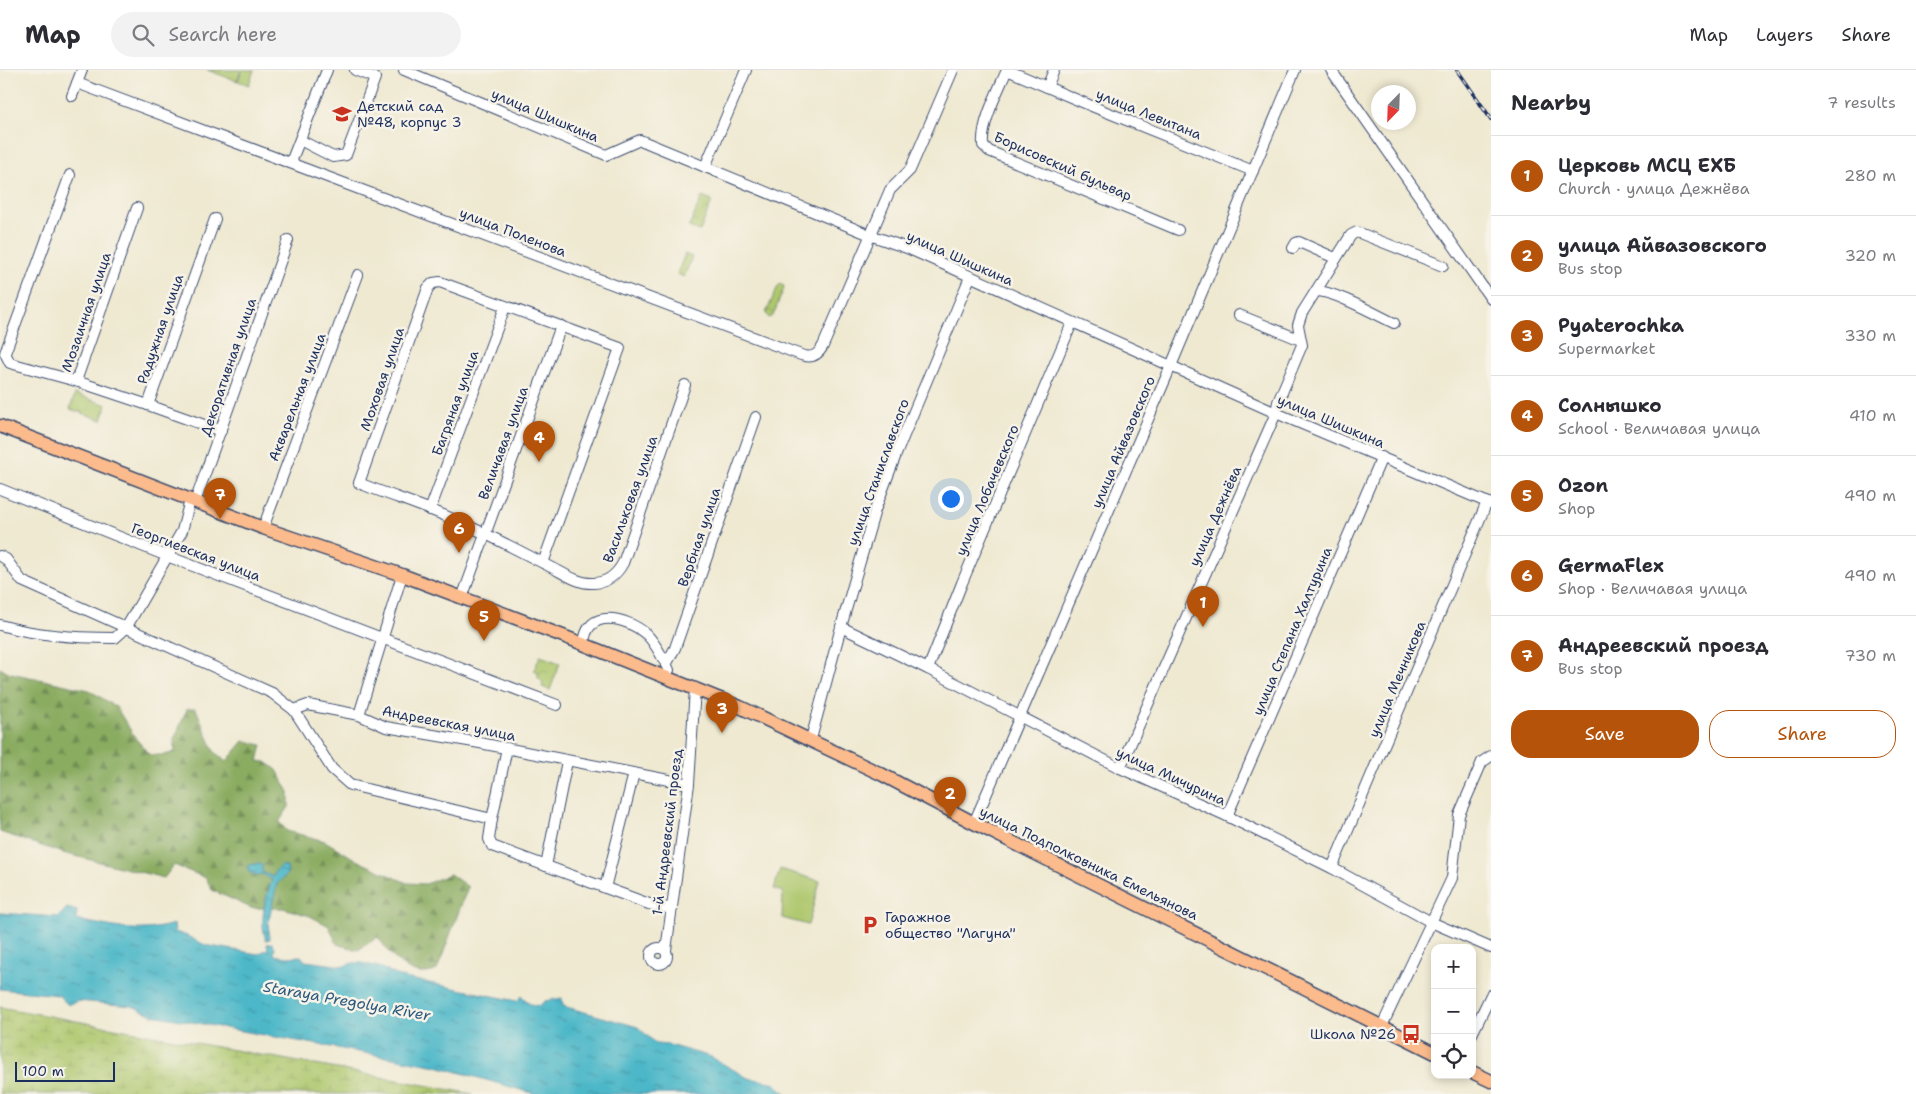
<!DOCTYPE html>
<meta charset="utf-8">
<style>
:root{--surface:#fff;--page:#f2f2f3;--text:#2b2b33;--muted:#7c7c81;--line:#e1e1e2;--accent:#b45309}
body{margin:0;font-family:"Shantell Sans",sans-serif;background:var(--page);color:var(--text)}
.controls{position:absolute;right:15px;bottom:15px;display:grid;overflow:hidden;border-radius:10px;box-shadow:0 2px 8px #0003}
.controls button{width:45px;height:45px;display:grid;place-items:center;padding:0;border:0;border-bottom:1px solid var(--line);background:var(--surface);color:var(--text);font:25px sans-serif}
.compass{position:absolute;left:1371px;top:15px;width:45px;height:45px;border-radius:50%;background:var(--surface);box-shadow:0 2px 8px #0003;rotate:203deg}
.scale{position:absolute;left:15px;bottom:12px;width:100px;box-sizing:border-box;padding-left:5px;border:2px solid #1b2f5e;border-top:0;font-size:14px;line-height:18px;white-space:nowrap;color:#1b2f5e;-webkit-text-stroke:4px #f7f3e8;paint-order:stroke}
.you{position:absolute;left:950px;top:428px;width:18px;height:18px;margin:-12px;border:4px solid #fff;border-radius:50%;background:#1a73e8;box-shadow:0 0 0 8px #1a73e833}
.badge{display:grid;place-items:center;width:32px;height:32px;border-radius:50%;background:var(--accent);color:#fff;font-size:16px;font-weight:700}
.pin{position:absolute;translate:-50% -41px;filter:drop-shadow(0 1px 2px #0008)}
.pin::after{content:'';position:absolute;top:26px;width:18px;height:15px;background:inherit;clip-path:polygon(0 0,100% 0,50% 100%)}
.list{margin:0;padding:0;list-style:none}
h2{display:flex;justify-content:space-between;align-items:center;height:65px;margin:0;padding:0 20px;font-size:21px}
h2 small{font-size:16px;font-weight:400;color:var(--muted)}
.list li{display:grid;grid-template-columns:32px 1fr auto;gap:15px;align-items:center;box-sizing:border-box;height:80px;padding:0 20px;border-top:1px solid var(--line)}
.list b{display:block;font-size:19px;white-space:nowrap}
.list p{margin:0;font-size:16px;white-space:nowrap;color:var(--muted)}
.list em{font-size:16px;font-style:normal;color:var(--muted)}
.actions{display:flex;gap:10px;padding:15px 20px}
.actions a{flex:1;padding:11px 0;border:1px solid var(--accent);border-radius:20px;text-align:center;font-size:18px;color:var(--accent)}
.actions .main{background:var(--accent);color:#fff}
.icon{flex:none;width:28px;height:28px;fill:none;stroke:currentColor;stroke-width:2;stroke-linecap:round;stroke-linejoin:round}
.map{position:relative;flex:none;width:1491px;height:1024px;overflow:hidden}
header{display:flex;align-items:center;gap:30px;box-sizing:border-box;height:70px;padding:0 25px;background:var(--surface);border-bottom:1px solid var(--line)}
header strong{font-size:24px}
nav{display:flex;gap:28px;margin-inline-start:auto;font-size:18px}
.search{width:350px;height:45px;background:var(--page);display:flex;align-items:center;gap:12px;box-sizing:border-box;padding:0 18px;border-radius:28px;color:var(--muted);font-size:19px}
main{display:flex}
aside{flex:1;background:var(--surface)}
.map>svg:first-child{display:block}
.green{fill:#aec76d;stroke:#647b66}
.forest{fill:url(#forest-firs);stroke:#526e5f}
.wetland{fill:url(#wetland-marsh);stroke:#647b66}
.park{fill:url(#park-crowns);stroke:#647b66}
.water{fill:url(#water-ripples);stroke:#347393}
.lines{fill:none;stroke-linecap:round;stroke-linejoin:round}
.minor-casing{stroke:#3b4b6f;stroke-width:12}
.major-casing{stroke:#3b4b6f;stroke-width:15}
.minor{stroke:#fff;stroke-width:10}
.major{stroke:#fbbb8c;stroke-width:12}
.rail-casing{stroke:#1b2f5e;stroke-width:4}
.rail{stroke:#f7f3e8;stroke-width:2;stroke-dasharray:5.5;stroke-linecap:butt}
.labels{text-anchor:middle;stroke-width:5;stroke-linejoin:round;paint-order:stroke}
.poi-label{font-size:14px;fill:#1b2f5e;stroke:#f7f3e8;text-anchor:start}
.street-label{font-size:14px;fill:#1b2f5e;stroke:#f7f3e8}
.water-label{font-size:15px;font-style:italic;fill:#2a587e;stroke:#f7f3e8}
</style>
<header>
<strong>Map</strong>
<div class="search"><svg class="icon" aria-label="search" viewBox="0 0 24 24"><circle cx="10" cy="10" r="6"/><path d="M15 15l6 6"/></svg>Search here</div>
<nav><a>Map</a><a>Layers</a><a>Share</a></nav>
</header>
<main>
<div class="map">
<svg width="1491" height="1024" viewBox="0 0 1491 1024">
<defs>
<pattern id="forest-firs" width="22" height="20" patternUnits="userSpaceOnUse" patternTransform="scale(1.25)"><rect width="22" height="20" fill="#8aac60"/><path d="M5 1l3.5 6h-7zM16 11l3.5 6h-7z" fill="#708c52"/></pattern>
<pattern id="wetland-marsh" width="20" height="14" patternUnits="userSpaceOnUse" patternTransform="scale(1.25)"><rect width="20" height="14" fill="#aec76d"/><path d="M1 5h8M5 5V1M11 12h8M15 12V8" fill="none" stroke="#95ab61"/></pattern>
<pattern id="park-crowns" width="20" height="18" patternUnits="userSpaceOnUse" patternTransform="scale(1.25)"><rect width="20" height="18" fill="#aec76d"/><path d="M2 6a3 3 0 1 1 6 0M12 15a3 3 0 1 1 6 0" fill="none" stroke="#95ab61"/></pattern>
<pattern id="water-ripples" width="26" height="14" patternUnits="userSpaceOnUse" patternTransform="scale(1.25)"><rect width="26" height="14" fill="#4cb7c8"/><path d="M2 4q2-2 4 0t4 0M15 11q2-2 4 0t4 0" fill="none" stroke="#3e95a6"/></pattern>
</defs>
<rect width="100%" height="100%" fill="#f7f3e8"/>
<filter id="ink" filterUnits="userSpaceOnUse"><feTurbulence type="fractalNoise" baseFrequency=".02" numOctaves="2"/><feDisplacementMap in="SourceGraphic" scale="10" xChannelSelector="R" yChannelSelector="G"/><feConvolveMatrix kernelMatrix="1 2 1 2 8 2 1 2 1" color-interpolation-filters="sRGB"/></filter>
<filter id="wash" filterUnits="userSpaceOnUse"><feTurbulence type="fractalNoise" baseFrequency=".0096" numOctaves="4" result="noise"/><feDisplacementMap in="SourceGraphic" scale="20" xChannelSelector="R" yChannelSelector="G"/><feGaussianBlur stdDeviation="1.12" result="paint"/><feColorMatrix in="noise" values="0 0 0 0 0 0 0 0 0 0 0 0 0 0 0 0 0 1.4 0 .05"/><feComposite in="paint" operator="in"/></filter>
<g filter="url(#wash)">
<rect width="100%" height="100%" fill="#efe9d1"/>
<g class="green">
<path d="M207,0H241L237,11Z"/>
<path d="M780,799L820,811L808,855L782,848L783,822L774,819Z"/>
</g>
<path class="forest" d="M0,598L11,603L89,620L116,637L136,669L150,685H164L175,682L174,670L187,639H196L214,681L226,692L244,671L262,675L258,691L266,692L277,700L289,722V737L279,752L287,761L325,771L358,791L407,813L426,814L450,804L468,817L437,900C410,912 392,887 378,867L358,880L337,874L329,856L310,846L283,838H251L212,820L206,808L174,795L164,808L63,783L0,762Z"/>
<path class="wetland" d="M0,937L473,1024H0Z"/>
<g class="park">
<path d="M242,0H254L249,15L238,11Z"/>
<path d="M702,127L712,131L700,161L689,157Z"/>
<path d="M685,184L692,187L684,207L677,204Z"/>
<path d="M780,214L783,215L784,218L773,246L769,248L766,243L778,216Z"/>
<path d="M75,324L107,335L102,350L70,339Z"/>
<path d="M540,586L560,593L550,620L542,617L543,612L538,608V602L534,600Z"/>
</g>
<g class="water">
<path d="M259,793L262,795V802L273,807L276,800L282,795L287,797L288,803L277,814L268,853L270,869L266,870C259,851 265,828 272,810L263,804L255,806L252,803H249L247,796Z"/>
<path d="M67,838L77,841L76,850C113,856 135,865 174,854L175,862L187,866L205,875L222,878L258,884L268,879L267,874L272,873L275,877L274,885L288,887L301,886L305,891L344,896L353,893H363L382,898L400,907L517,931L522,926L530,934L539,936L545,931L562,928L563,936L638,957L656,974L669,975L711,987L748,1008L772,1012L787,1024H535L437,996L153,945L132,936L78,931L68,935L58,925L0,919V843L58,847Z"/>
</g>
</g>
<g filter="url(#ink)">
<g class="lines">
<g class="minor-casing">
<g id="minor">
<path d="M404,0L606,85L640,70L870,165L907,178L1276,343L1491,434"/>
<path d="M1007,0C998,21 981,53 983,75L989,81L1178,160"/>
<path d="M1007,0L1094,37L1253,101"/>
<path d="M1331,0L1491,229"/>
<path d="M77,13L801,285C812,289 818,285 823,276L890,120L910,100L953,0"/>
<path d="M1047,17L1054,0"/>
<path d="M72,26L82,0"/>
<path d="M300,70L333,87L346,85L375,8L355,0"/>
<path d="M291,92L327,0"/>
<path d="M705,97L746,0"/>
<path d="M70,105L5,283L10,293L76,311"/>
<path d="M137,138L76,311L148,335"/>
<path d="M215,149L148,335L221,361"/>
<path d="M1293,178L1296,173L1299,172L1335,188"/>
<path d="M1316,221C1334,221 1375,244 1394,253"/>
<path d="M1239,245L1301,270"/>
<path d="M0,419L167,486L557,635"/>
<path d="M195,432L288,170"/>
<path d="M430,440L505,237"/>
<path d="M263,458L358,205"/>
<path d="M0,486L6,489L22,511L272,623L294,640L308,635L359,645L386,657L480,673L689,714"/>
<path d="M543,493L620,278L440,212L433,213L428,218L359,413C391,426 424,436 455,450C488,464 519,481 551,497C563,503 579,514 593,513C607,513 617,504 623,493L685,315"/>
<path d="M462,528L561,256"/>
<path d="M0,555C34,565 80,568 115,568L126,558L182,461L190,430"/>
<path d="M841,557L928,599L1120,698L1227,746L1332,798L1431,852L1491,878"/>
<path d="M584,574C586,537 627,547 646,564C655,572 663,588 669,600"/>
<path d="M666,595L675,578L756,347"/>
<path d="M928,599L962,513L1072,253"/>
<path d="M294,640L332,699L350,715L492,749"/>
<path d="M359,645L402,505"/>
<path d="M811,669L841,557L875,440L897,382L970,207"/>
<path d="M507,678L492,749L489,769L492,776L649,834L672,839"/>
<path d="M1120,698L1276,343L1278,332L1302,275L1298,255L1302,243L1351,165L1357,162L1443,196"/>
<path d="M1227,746L1382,387"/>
<path d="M974,753L1171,296L1295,0"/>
<path d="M546,796L567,691"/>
<path d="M1332,798L1487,432"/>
<path d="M605,818L634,703"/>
<circle cx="659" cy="886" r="8"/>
<path d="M666,880L689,714L695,618"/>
<path d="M1382,956L1452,808L1459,745L1482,692L1491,686"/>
<path d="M1472,964L1491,925"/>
</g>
</g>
<g class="major-casing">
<g id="major">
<path d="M0,356L263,458L402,505L563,566L740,637L881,704L974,753L1435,983"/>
<path d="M1472,1002L1491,1011"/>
</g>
</g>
<use href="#minor" class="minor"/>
<use href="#major" class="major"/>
<g class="rail-casing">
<path id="rail" d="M1457,0L1491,49"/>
</g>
<use href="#rail" class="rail"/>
</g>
</g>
<defs>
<g id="school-bare" transform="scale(1.5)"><path d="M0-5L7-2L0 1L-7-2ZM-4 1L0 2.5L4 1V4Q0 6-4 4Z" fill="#c8321e" stroke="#f7f3e8" stroke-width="2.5" paint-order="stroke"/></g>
<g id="parking-bare" transform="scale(1.5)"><path d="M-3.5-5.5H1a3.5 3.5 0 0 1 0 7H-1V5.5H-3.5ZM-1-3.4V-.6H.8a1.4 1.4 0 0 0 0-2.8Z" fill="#c8321e" stroke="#f7f3e8" stroke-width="2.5" paint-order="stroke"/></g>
<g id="bus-bare" transform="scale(1.5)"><path d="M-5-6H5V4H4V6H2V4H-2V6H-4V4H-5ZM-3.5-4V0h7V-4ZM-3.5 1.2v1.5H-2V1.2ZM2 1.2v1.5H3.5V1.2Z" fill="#c8321e" stroke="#f7f3e8" stroke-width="2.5" paint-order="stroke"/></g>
</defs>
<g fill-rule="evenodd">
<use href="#school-bare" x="342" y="44"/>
<use href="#parking-bare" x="870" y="855"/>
<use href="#bus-bare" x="1411" y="964"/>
</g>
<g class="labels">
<g class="poi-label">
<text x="357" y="41">Детский сад<tspan x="357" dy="16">№48, корпус 3</tspan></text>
<text x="885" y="852">Гаражное<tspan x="885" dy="16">общество "Лагуна"</tspan></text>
<text x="1396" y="969" text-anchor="end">Школа №26</text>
</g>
<g class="street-label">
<text transform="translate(1149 44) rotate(22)" y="5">улица Левитана</text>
<text transform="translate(545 45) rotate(23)" y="5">улица Шишкина</text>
<text transform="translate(1063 96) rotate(24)" y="5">Борисовский бульвар</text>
<text transform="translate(513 162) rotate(21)" y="5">улица Поленова</text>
<text transform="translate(960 188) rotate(24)" y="5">улица Шишкина</text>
<text transform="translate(86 242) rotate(-71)" y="5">Мозаичная улица</text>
<text transform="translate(160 259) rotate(-71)" y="5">Радужная улица</text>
<text transform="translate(228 297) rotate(-71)" y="5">Декоративная улица</text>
<text transform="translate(382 309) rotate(-71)" y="5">Моховая улица</text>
<text transform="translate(297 327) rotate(-69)" y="5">Акварельная улица</text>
<text transform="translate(455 333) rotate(-70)" y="5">Багряная улица</text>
<text transform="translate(1331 351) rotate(23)" y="5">улица Шишкина</text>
<text transform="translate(1123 372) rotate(-67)" y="5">улица Айвазовского</text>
<text transform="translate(503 373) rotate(-70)" y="5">Величавая улица</text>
<text transform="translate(878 402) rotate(-70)" y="5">улица Станиславского</text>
<text transform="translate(987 420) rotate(-67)" y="5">улица Лобачевского</text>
<text transform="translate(630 429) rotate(-70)" y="5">Васильковая улица</text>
<text transform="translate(1215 446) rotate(-66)" y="5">улица Дежнёва</text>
<text transform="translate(699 467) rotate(-71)" y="5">Вербная улица</text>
<text transform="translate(196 482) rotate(21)" y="5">Георгиевская улица</text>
<text transform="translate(1292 561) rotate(-67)" y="5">улица Степана Халтурина</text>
<text transform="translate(1397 609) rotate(-67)" y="5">улица Мечникова</text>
<text transform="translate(449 653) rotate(11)" y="5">Андреевская улица</text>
<text transform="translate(1171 706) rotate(25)" y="5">улица Мичурина</text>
<text transform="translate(667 762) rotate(-83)" y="5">1-й Андреевский проезд</text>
<text transform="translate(1089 793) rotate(26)" y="5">улица Подполковника Емельянова</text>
</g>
<g class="water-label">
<text transform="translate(347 931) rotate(10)" y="5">Staraya Pregolya River</text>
</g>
</g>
</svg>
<div class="controls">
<button>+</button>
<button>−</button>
<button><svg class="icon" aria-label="locate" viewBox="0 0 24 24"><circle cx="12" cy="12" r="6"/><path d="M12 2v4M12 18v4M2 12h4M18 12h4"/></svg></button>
</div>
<svg class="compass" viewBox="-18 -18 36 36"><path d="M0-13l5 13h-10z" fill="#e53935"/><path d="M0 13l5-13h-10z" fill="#7c7c81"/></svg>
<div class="scale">100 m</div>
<div class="you"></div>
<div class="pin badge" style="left:1203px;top:557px">1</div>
<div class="pin badge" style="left:950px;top:748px">2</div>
<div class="pin badge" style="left:722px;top:663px">3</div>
<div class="pin badge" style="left:539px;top:392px">4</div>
<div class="pin badge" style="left:484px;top:571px">5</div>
<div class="pin badge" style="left:459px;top:483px">6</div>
<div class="pin badge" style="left:220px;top:449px">7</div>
</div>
<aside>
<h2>Nearby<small>7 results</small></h2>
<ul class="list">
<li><span class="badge">1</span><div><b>Церковь МСЦ ЕХБ</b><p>Church · улица Дежнёва</p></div><em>280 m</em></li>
<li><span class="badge">2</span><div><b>улица Айвазовского</b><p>Bus stop</p></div><em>320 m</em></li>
<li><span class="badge">3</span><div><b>Pyaterochka</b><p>Supermarket</p></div><em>330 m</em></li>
<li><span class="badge">4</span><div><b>Солнышко</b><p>School · Величавая улица</p></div><em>410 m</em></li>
<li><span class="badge">5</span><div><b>Ozon</b><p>Shop</p></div><em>490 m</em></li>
<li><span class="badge">6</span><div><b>GermaFlex</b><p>Shop · Величавая улица</p></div><em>490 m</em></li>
<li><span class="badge">7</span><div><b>Андреевский проезд</b><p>Bus stop</p></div><em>730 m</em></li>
</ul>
<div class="actions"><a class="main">Save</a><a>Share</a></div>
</aside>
</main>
